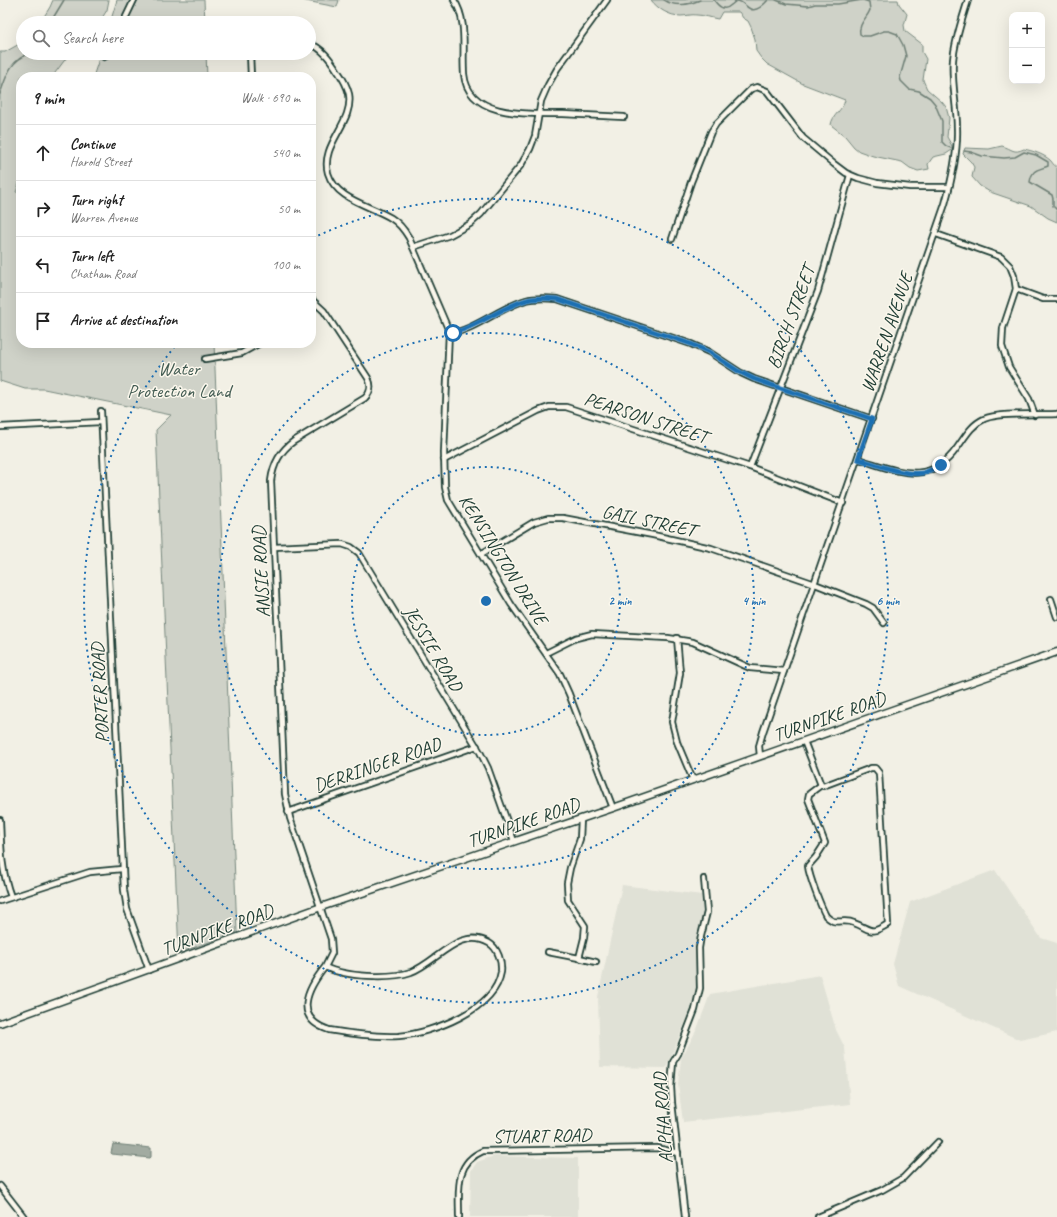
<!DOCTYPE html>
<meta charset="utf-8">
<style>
:root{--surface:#fff;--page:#f2f2f2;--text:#222;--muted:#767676;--line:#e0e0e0}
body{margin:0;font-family:Caveat,sans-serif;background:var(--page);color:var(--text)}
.controls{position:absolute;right:12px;top:12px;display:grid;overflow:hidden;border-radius:8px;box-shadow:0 4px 16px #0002}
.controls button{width:36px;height:36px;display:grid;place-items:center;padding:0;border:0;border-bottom:1px solid var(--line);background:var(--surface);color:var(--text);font:20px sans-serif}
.stop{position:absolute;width:12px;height:12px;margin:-9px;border:3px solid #1f6fb2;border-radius:50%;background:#fff}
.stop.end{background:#1f6fb2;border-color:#fff;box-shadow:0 1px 4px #0008}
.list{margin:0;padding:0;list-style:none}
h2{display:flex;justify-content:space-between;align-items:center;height:52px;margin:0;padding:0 16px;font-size:17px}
h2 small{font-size:13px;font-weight:400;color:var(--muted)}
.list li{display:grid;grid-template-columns:26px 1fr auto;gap:12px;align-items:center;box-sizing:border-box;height:56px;padding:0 16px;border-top:1px solid var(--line)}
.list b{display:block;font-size:15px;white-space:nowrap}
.list p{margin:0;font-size:13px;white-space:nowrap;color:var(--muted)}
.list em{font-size:13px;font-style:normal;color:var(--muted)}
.icon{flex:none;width:22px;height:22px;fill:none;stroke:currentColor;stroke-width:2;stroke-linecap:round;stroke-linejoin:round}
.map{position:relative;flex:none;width:1057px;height:1217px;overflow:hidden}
.search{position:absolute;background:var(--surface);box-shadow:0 4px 16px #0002;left:16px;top:16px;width:300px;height:44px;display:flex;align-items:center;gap:10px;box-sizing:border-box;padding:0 14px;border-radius:22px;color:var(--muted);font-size:15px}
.panel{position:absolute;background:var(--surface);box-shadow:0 4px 16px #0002;left:16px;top:72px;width:300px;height:276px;border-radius:16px}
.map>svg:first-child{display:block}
.built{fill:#e0e1d6}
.green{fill:#cfd2c8;stroke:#77887e}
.water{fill:#a2aba1;stroke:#6e7f75}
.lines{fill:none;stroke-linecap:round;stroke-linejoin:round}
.stream{stroke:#6e7f75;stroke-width:1.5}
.street-casing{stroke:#1f3d34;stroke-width:8}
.secondary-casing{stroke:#1f3d34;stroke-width:9}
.street{stroke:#fbf7ec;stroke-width:4.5}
.secondary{stroke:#fbf7ec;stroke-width:6}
.route{stroke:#1f6fb2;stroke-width:5}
.ring{fill:none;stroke:#1f6fb2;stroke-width:2;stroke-dasharray:2 4}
.labels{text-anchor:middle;stroke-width:3;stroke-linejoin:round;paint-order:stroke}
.street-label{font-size:19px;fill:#1f3d34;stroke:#fbf7ec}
.park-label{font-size:19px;fill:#425b52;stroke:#fbf7ec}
.centre{fill:#1f6fb2;stroke:#fbf7ec;stroke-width:2}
.ring-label{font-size:12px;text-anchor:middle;font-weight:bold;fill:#1f6fb2;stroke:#fbf7ec;stroke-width:3;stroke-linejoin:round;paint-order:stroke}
</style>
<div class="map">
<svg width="1057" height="1217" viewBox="0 0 1057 1217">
<rect width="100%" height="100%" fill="#f2f0e5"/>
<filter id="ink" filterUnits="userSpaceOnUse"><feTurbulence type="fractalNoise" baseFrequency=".025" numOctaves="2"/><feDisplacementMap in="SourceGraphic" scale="8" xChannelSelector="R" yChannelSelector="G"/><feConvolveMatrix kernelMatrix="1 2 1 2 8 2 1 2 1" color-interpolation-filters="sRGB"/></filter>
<g filter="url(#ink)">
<g class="built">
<path d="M995,870L1041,938L1057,943V1032L1020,1040L899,986L893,964L910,902Z"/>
<path d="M622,885L702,895L703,915L696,942L697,985L694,1002L666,1068L600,1067L598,997Z"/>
<path d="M820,975L836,1030L845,1048L850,1104L683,1122L678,1084L681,1059L697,1029L710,994Z"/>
<path d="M494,1156L578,1158V1217H470L471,1171L477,1162Z"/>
</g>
<g class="green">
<path d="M53,0H109L107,10L99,23H40L50,7Z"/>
<path d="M117,0H204L205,23H110Z"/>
<path d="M301,0H339L337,7Z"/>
<path d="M651,0H898L899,4L907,14L904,25L905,31L922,44V52L926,59L923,80L927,89L942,102L946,107L949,118L947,137L952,146V150L946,154L933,157L928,164L929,169L918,171L910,168L902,162L873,156L859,151L854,147L845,136L831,125C832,115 843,110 845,100L803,84L767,64L761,58L756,51L755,39L751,27L748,21L743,18L739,12H722L718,19C711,18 704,15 697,15C692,14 686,16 681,16C669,16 658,9 651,0Z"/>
<path d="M23,42V53H70L52,77H21V178L16,192L21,193V343H214L237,932L179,953L156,430L171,415L44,389H25L0,381V52H5Z"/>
<path d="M101,53H206L207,77H93Z"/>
<path d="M1002,146C1013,149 1013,154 1024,149C1033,151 1043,154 1050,160C1053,163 1053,165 1057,167V222L1048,218L1031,206L990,192L980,186L972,177L974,167L971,162L963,154L965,148L989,149Z"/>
</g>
<path class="water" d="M113,1144L151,1148V1157L150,1158L112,1154L111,1153Z"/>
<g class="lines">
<g class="stream">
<path d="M664,0C674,7 689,5 700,0"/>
<path d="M714,0C718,6 724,12 731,5C733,4 734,2 736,1C748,0 748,22 768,0"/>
<path d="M776,0L786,4L808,6L815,4H838L862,0"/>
<path d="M863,0L869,2L870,10C867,18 858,24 860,34L863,36H870L884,31H889L897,34L903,45L906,56L900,77L901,81L909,89L919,91L930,98L935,104L942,121V142L946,146L951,148"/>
<path d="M50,23L64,0"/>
<path d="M0,94C7,74 10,61 30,53"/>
<path d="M964,151L971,152L982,156L1004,158L1015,157L1024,152L1036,155L1048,162V166C1039,170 1032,168 1030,182L1052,195L1053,199V206L1057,210"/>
</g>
<g class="street-casing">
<g id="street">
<path d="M454,0C468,21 462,50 464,74C468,119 532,114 563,114C584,115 604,116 624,117"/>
<path d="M202,20L214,23"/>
<path d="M123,23L134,0"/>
<path d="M309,43C322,48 330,59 337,70C342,77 347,85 349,94C354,123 320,144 328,173C336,200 370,205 391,218C399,223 405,231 409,238L449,331L444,453L445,487L448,500L511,604L560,674L569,694L613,808"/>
<path d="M250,53L251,77"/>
<path d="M104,57L107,53"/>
<path d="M936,234L1001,257L1010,266L1014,276L1016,289L1003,328L1002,346L1009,367L1029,399L1035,415"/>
<path d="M672,239L691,182L711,132L716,124L751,89L757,87L767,91L803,138L834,164L846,173L858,178L877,183L910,187H949"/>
<path d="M413,247L450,235L470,224L481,214L521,165L530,149L535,136L541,101L548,85L557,69L607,0"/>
<path d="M1016,289L1043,299H1057"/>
<path d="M311,299L324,311L368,378C372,386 371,392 365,398L294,441C280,451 273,464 271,481L285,794L290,818L331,939L332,953L325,967C345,977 390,979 411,972C436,963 460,926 489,943C498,948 502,962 501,972C495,1010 432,1033 399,1036C376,1037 352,1034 329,1030C292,1018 308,988 325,967"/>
<path d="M449,334C477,329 499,308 526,300C537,297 547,298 557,299L691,344L709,352L741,373L754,379L872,419"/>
<path d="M205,359L242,353L260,343"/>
<path d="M101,411L124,890L127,909L149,970"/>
<path d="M0,427L101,422"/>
<path d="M858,459C896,470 929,488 957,448C965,437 971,425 984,419C998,412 1040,415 1057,414"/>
<path d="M444,460L538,411L549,407H566L750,467L843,503"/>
<path d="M750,467L818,291L850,175"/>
<path d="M274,547L342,544L351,547L359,553L480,752L488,768L514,841"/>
<path d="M481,554L534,522L548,518H563L653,535L711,548L815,584L866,604L873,608L884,623"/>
<path d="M1051,599L1057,617"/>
<path d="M677,638L680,673L672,722L677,742L693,780"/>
<path d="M546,653L576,638L592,634L668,638L693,642L750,668L784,671"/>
<path d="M804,741L821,785"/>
<path d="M760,756L759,746L763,732L945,204C952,179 958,153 957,128C957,105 951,82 953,60C955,39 962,20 968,0"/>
<path d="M871,768H875L879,773L888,924C869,936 871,929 854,923C846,919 839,923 833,921C831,920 827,917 826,916C821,907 809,876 808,866L816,857L825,843L808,799L809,794L821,785L823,786Z"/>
<path d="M288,812L477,746"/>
<path d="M0,820C1,848 1,870 11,897"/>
<path d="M0,901L90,872L122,869"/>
<path d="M548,952L579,958L584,938L585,926L568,900L567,883L570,868L580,839L581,819"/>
<path d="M579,958L596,962"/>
<path d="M0,1186L24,1217"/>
<path d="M459,1217C459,1191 454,1163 483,1151L657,1148L678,1153"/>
<path d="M685,1217L672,1103L671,1087L673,1062L678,1054L695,1010L700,988L699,948L701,936L707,912L704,879"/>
<path d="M818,1217L882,1190L903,1178L938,1142"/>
</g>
</g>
<g class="secondary-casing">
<path id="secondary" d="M0,1023L321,907L613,808L1057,652"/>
</g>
<use href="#street" class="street"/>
<use href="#secondary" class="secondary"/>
</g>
</g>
<g class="lines" filter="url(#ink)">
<path class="route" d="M453,333C479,326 501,307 527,300C537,297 547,298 557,299L691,344L709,352L738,371L754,379L872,419L858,459C876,464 904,476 923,473C929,471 935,468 941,465"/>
</g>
<g class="ring">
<circle cx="486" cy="601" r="134"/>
<circle cx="486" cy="601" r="268"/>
<path d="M313 238A402 402 0 1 1 176 345"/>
</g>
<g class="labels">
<g class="street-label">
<text transform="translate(790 317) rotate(-70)" y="7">BIRCH STREET</text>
<text transform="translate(886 332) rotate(-71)" y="7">WARREN AVENUE</text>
<text transform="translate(646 417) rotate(18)" y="7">PEARSON STREET</text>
<text transform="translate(649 520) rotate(12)" y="7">GAIL STREET</text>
<text transform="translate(504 559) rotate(58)" y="7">KENSINGTON DRIVE</text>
<text transform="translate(260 572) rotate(-93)" y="7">ANSIE ROAD</text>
<text transform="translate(434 648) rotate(59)" y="7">JESSIE ROAD</text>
<text transform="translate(99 693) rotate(-93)" y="7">PORTER ROAD</text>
<text transform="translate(829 716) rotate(-19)" y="7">TURNPIKE ROAD</text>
<text transform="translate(377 764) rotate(-19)" y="7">DERRINGER ROAD</text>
<text transform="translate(523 822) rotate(-19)" y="7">TURNPIKE ROAD</text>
<text transform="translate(217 929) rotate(-20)" y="7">TURNPIKE ROAD</text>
<text transform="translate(662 1118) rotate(-94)" y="7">ALPHA ROAD</text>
<text transform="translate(542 1135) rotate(-1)" y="7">STUART ROAD</text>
</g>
<g class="park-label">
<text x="179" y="375">Water<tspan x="179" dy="22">Protection Land</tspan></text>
</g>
</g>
<circle cx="486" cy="601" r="6" class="centre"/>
<g class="ring-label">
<text x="620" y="605">2 min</text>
<text x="754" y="605">4 min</text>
<text x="888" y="605">6 min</text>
</g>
</svg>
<div class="controls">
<button>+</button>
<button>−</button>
</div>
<div class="stop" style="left:453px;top:333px"></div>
<div class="stop end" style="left:941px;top:465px"></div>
<div class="search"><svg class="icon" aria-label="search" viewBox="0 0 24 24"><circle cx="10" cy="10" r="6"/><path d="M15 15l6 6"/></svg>Search here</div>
<section class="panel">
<h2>9 min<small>Walk · 690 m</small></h2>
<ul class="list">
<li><svg class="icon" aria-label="ahead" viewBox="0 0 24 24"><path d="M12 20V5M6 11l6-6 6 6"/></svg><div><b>Continue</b><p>Harold Street</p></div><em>540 m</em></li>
<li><svg class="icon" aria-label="right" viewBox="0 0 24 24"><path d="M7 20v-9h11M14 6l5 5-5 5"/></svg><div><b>Turn right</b><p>Warren Avenue</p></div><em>50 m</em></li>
<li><svg class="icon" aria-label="left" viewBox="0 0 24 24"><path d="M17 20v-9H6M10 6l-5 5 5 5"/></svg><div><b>Turn left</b><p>Chatham Road</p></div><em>100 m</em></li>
<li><svg class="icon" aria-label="arrive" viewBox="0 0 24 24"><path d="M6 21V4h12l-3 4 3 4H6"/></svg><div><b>Arrive at destination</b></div></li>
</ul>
</section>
</div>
